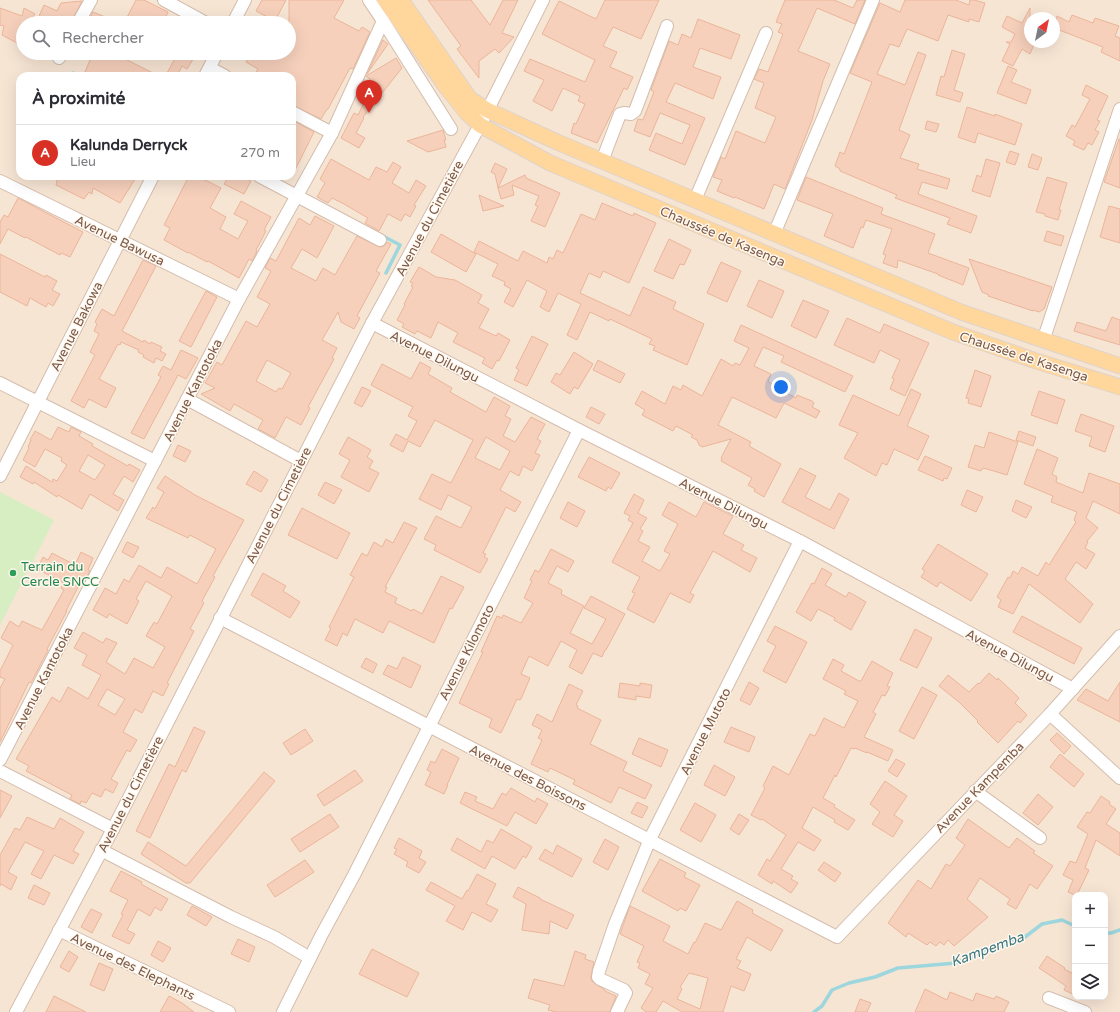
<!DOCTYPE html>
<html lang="fr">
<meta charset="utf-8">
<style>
:root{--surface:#fff;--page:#f7f7f7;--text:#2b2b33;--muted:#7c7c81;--line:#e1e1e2;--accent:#d93025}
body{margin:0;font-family:"Varela Round",sans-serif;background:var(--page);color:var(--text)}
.controls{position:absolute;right:12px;bottom:12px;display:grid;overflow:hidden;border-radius:8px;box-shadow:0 4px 16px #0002}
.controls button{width:36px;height:36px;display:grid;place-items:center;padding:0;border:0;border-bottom:1px solid var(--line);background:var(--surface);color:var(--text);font:20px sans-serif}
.compass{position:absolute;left:1024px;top:12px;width:36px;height:36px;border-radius:50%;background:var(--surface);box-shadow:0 4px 16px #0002;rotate:33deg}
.you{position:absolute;left:781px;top:387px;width:14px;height:14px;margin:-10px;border:3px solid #fff;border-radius:50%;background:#1a73e8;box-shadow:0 0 0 6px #1a73e833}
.badge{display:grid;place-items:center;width:26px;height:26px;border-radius:50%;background:var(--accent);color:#fff;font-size:13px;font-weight:700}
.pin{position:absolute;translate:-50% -33px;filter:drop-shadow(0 1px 2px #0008)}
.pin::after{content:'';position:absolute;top:21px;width:14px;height:12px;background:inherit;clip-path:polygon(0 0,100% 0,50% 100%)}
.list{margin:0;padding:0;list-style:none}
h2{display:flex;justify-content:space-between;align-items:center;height:52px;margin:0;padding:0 16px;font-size:17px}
h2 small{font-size:13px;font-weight:400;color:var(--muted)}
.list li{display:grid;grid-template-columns:26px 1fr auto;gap:12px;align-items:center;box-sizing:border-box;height:56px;padding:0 16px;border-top:1px solid var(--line)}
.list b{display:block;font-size:15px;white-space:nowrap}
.list p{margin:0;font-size:13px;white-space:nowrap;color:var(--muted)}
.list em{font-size:13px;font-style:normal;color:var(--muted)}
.icon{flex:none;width:22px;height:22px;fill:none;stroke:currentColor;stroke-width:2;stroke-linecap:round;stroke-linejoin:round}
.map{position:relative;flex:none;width:1120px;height:1012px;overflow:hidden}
.search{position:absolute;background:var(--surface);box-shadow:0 4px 16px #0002;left:16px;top:16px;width:280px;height:44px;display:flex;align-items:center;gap:10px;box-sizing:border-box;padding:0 14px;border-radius:22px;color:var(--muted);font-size:15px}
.panel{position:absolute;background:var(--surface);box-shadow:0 4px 16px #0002;left:16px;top:72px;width:280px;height:108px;border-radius:12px}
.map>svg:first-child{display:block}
.residential{fill:#f7e5d4;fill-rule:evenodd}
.green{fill:#d6eec2}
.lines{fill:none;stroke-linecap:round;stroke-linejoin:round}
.stream{stroke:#9dd6dd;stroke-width:3.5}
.building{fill:#f6d0bb;stroke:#ebb59a;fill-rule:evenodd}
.minor-casing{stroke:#d4bdad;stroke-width:14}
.major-casing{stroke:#ddd4cf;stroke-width:17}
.minor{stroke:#fff;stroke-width:12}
.major{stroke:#ffd69c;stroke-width:15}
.leisure-dot{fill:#2e9e5b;stroke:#fff8ee;stroke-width:1.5}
.labels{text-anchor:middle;stroke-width:3;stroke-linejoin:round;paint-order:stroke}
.street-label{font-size:13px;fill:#7b5848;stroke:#fff8ee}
.leisure-label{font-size:13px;fill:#27864d;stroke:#fff8ee;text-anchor:start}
.water-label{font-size:14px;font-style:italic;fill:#3a7882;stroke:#fff8ee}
</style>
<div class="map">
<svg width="1120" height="1012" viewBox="0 0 1120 1012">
<rect width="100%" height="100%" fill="#fef4e6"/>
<path class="residential" d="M0,0H1120V1012H0ZM1030,18H1054V42H1030ZM23,23H289V53H23ZM20,76H292V176H20ZM1075,895H1105V997H1075Z"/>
<path class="green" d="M0,492L54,520L0,625Z"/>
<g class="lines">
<g class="stream">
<path d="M73,73L78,76"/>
<path d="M381,235L400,245L386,273"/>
<path d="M1105,933H1111L1120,930"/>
<path d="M814,1012L822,1006L832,990L849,983L875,977L898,968L956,963L1025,937L1042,924L1062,920L1075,926"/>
</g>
</g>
<g class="building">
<path d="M136,0H144L168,12L163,23H124Z"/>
<path d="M262,0H286L275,21L256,11Z"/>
<path d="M289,0H344L334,18L359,31L362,27L370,32L353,69L350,68L328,109H327L321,119L292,105V76H254L258,69L246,62L252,53H289Z"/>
<path d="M428,0H471L490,25L503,0H518L502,33L514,37L499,53L495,49L479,61V78L457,49L461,46Z"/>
<path d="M605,0H659L641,39L613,27L603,46L617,52L610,67L633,77L627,90L624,88L597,143L571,133L574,123L576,124L585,104L578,101L580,96L563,88L552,111L533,101L544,80L524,71L530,59L585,82L595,60L542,34L559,1L596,19Z"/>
<path d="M785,0H834L853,8L857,0H865L855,24L817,8L798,51L830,64L823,81L812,120L785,189L774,184L764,209L735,197L734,198L717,191L722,180L713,177L721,157L725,159L736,131L765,143L776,117L755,108L764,83L754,79L759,69L768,72L783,34L778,32L782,24L776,22Z"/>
<path d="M905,0H956L969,5L970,0H974L985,3L979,22L969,19V22L948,15L938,41L907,29L899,47L890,44L877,74L905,85L918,52L926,55L899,130L910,135L900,158L919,164L917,169L950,179L947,189L922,182L918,194L977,216L971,233L947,224L950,218L895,198L897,195L840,171V169L835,166L840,152L844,154L872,82L850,73L880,3L900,12Z"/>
<path d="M82,1L71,23H36L44,5L57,11L61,3Z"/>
<path d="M0,8L22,16L24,8L35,14L29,23H23V33L17,43L2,35L4,26L0,25Z"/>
<path d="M1030,8V42H1035L1030,54L1022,49L1013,66L1002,61L1010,44L1006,42H1011L1015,34L1002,27L1007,16L1022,23Z"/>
<path d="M93,12L120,23H87Z"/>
<path d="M1072,15L1093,23L1095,18L1119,26L1115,36L1120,38V61L1101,52L1103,47L1054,28L1057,16L1069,22Z"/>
<path d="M698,19L740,35L731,59L700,48L693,67L721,77L713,99L675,83L666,102L705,118L685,165L649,150L656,133L682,144L690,125L660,113L650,137L634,131L638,119L643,120L654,92L651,90L669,41L678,45L682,34L691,38Z"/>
<path d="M383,40L388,44L367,74Z"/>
<path d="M952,50L965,54L954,90L963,93L960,102L936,95L941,76L944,77Z"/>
<path d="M93,53H118L124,56L123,58L159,76H95L85,72Z"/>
<path d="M178,53H197L187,69L182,66L177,76H172L167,73Z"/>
<path d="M396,58L402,68L363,117L364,118L356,133L365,138L359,148L341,138L354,113L358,115L368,95L362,90L370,79L366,76Z"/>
<path d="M1008,66L1017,70L1011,82L1031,90L1026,104L997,93Z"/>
<path d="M1086,85L1108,96L1097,120L1100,121L1095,130L1099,132L1092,145L1088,143L1084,150L1073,145L1075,141L1066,136L1072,125L1075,127L1090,99L1082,95Z"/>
<path d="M967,107L995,116V114L1022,124L1015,145L978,133L975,143L958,137Z"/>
<path d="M292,120L314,132L292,176Z"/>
<path d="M927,121L939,124L936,132L925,129Z"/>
<path d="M443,130L446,140H444L446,147L428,152L407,141Z"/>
<path d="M1119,139H1120V188L1104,182Z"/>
<path d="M1010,151L1019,154L1015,165L1006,162Z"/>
<path d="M1032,154L1042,158L1038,170L1028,167Z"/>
<path d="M331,159L369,180L376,167L387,172L393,162L401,167L392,183L409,193L416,180L426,186L414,205L416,206L410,217L405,214L401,221L388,214L379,231L365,223L368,218L344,204L332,198L328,203L317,197L325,183L320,179Z"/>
<path d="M986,159L1000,163L990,197L972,191L977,175L981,177Z"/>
<path d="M495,163L507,169L498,188L495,174L491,172Z"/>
<path d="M525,175L526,178L560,193L545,227L531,221L538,206L535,205L539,196L512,185L514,195L501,199L498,188Z"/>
<path d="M58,176H137L120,203L93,188L92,194L89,192L84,199L56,185Z"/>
<path d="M189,176H197L221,188L210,208L226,217L220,229L238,239L248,221L234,214L241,201L271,217L264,230L266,231L256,250L257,251L252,261L249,259L239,278L208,261L207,262L188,252V253L164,240L170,228L164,225Z"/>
<path d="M229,176H241L251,181L244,194L224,184Z"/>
<path d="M806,177L883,208L881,214L935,234L928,253L969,268L963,285L938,275V274L898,260L897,268L883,263L886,255L883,254L892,229L866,220L863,228L861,227L853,248L824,236L833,214L797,200Z"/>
<path d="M1047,177L1067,183L1059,210H1061L1058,220L1045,216V214L1036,212Z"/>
<path d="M479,195L504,206L483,211Z"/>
<path d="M18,198L83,232L70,257L61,253L60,255L26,237L25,238L8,229L0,244V222L4,215L8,217Z"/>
<path d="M602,203L633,216L634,213L656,223L629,283L603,271L600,278L589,273L580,293L630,316L643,287L676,302L673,309L704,324L687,365L653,350L655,346L649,344L652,339L610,319L609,321L590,312L577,340L567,335L581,304L558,293L549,312L540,307L547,291L527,280L513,307L504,302L511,289L504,285L505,282L492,276L498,264L474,252L479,241L518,261L523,251L547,263L549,257L553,259L557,250L563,253L581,214L595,220Z"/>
<path d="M1109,206L1120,209V243L1100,237Z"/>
<path d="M315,216L334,226L317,258L302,249L291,268L316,281L323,268L335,275L357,236L380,247L384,246L387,242L391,244L376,271L380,273L357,316L360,318L354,329L341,322L338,312L322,340L337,348L332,358L334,359L308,407L310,408L301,425L286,417L275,438L258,429L263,420L234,404L230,411L201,394L215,388L205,383L217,362L222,365L246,321L257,327L270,304L257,297L271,271L265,268L270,258L276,261L299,218L310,225ZM267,360L291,373L282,389L279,388L276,392L256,381Z"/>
<path d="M1047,231L1064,236L1061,246L1044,241Z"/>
<path d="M441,234L476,254L466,272L431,252Z"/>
<path d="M669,239L691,250L684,265L680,264L673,279L654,271Z"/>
<path d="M0,254L45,277L46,275L57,281L52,290L60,294L53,306L48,303L46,307L30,298L27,306L0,292Z"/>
<path d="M969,259L1052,287L1044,309L1039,312L1033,310V311L988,296L989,295L982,292Z"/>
<path d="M143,260L156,266L122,331L143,342L144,340L150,344L151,342L162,347L160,351L166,354L162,361L156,358L154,363L143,357L144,355L138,352L139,350L121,342L120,345L118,344L99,379L116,388L106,408L89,399L84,408L71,401L95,355L90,352L99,334L94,331L97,324L95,322L102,309L114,316Z"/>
<path d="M721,262L741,271L727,302L707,293Z"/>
<path d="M419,267L436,277L455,280L482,295L478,303L489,309L479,328L496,336L498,333L510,340L499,361L497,360L492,369L482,363L485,358L453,342L458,333L438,322L431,338L417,331L415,334L402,327L404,324L397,320L405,305L404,304L413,287L411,286L413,283L410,282Z"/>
<path d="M759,280L784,291L772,318L747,306Z"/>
<path d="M206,291L217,297L191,347L179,341Z"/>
<path d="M803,300L829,311L816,338L791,326Z"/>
<path d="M1112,317L1120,320V345L1074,331L1077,322L1106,331Z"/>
<path d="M847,318L880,333L884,324L929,343L905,396L890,389L894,379L892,378L900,360L880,350L874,363L834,345Z"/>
<path d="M741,325L853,376L845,392L781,362L784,356L763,347L754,366L771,374L768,382L778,386L777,388L796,398L797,395L812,401L814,403L812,407L820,411L816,418L784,403L776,418L732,397L718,425L751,442L749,446L781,464L764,497L754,491L755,489L748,485L752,478L721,461L722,459L721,458L731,439L702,447L699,445L697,440L691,437L693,435L676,426L673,431L642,415L645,410L635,404L642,391L665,404L673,386L681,390L683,385L702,396L721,359L733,366L735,363L740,365L749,348L734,341Z"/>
<path d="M532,336L548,344L527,386L514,380L519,370L516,368Z"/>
<path d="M181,350L198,358L186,379L178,375L144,439L131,433L161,377L158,375L163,366L171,370Z"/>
<path d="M574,352L593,364L578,389L574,387L570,394L551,382L556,373L560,375Z"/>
<path d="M598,360L625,374L620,383L593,370Z"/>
<path d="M420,362L431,368L428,374L452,388L450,392L486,412L494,397L510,406L505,416L511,419L503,436L515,442L531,417L545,424L537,439L541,441L535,453L540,455L532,471L523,466L519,476L510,471L500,490L521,502L515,512L506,507L483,553L486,554L484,557L488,559L480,573L434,550L436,545L424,539L436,516L461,528L472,507L448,495L441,510L419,499L432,474L451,483L473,440L435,420L420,447L408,441L403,452L390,445L396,434L407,440L417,421L408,416L413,407L371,385L382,364L411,379ZM486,437L510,451L500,470L475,458Z"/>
<path d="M975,370L991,376L981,407L968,403L969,399L966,398Z"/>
<path d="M362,387L371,391L362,407L354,403Z"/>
<path d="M911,389L921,394L907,426L929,436L918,460L894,449L887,465L882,463L876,476L844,458L858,433L839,425L853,395L899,416Z"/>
<path d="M1039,391L1065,400L1057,424L1031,415Z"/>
<path d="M591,407L605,414L599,424L586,417Z"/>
<path d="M1081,414L1114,426L1105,452L1089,446L1092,437L1075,431Z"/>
<path d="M58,427L69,432L71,427L81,432L79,436L93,444L92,446L128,466L129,464L140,470L133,482L124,476L113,494L124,500L118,511L90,494L82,509L58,495L57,497L34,482L33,484L20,477L26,466L52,482L53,479L57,481L67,465L61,461L62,458L45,449L35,467L23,460L29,448L28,447L31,440H30L35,431L51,440ZM88,455L105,465L95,480L79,471Z"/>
<path d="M1019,431L1036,437L1033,446L1016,440Z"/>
<path d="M989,432L1018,442L1007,475L987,469L983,468L981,471L968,467L975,445L984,448Z"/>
<path d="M348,437L371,450L367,457L373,461L369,468L379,473L369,492L341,477L350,460L339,454Z"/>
<path d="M178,445L191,451L185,462L173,456Z"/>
<path d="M1037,449L1058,458L1052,474L1057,477L1056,482L1083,493L1089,473L1120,484V514L1093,501L1086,518L1098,528L1087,541L1088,542L1085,548L1095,554L1086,569L1076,562L1065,579L1093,604L1080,623L1029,584L1013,614L998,607L1001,600L997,597L1008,577L1010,578L1013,571L1018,574L1022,567L1038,576L1046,562L1049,565L1076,522L1074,520L1077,512L1051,502L1053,496L1024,484Z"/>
<path d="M925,456L952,468L947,479L944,478L943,481L918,470Z"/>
<path d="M589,457L620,473L611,489L608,487L606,491L578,477Z"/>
<path d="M800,468L816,476L805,497L830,510L839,493L849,499L834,529L782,502Z"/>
<path d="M254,471L268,480L261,492L246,484Z"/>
<path d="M165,476L195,495L244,520L213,576L215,577L202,601L204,603L190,629L194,631L167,683L169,684L163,696L153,691L142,713L135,709L123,732L137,740L130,752L127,750L111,779L118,783L113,793L105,789L101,797L92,793L86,803L81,801L80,804L70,799L72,795L26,771L29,766L16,759L52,697L60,702L68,687L88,699L101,675L82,665L87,655L74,648L83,632L103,643L106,638L117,643L106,662L125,674L134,658L153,668L165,647L146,636L154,622L157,624L172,596L146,581L136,599L139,601L127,624L109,614L107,618L93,610L105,588L116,594L124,579L129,582L139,565L161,578L167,567L197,584L216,549L190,535L188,538L146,518L153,507L155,509L164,492L157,488ZM107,689L125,699L115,715L98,705Z"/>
<path d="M325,482L342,490L334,504L318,495Z"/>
<path d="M967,490L983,497L976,512L961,505Z"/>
<path d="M634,494L644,500L638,513L647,518L640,529L643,531L638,541L650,547L642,561L660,571L670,554L664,551L678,524L662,515L669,502L696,517L704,502L733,516L723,534L744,545L741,550L757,558L750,572L713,551L690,593L694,595L690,603L670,593L654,623L627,609L635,593L632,592L640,577L612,562L633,523L628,520L630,516L624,513Z"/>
<path d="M1016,500L1032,507L1026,518L1012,511Z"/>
<path d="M568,502L585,511L577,527L560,518Z"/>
<path d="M302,508L350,533L337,559L288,535Z"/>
<path d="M404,522L417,528L385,587H387L385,592L397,598L395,603L412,611L413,609L422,614L441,576L464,587L452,609L450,608L434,643L389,621L383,633L355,619L347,636L343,633L337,646L325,640L331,628L329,627L354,577L350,575L362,553L367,556L374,542L382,547L386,539L393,543Z"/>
<path d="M127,542L139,547L133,558L122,552Z"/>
<path d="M938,544L988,574L971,601L940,582L937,587L921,577L925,571L922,569Z"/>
<path d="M551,549L574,561L568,572L557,566L548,583L562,590L561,594L584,606L570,633L592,644L606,619L584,608L591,596L625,614L606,650H605L602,657L593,653L582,674L569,667L577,650L561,641L548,666L529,656L521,674L530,678L521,699L519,700L517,699L501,733L489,727L492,719L459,703L483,652H481L497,616L502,618L503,615L521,623L533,603L524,598L532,581L530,580L535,570L539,572Z"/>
<path d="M81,552L93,558L88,570L90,571L83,584L80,583L66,611H67L47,649L48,650L31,683L29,682L0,742V688L5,679L0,677V671L13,645L1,638L10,621L19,627L22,621L42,630L64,590L61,588L64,583L37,569L43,557L48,560L52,553L75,565Z"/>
<path d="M822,568L832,574L825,585L846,597L849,592L866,602L851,630L834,620L835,618L818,609L811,621L796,612L812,583L814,584Z"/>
<path d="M263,573L286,586L283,591L300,602L290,618L251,595Z"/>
<path d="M1022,616L1082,648L1074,664L1013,632Z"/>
<path d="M775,626L807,642L786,683L763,671L776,646L767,641Z"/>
<path d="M915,629L932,638L917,668L900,660Z"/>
<path d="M403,657L421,666L411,688L383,674L388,665L397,669Z"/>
<path d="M366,658L377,664L373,673L361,667Z"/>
<path d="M833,659L844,665L841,671L859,681H861L872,661L893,673L887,686L890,687L885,696L882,695L873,712L876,714L864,737L893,750L888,761L867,752V753L855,748L854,749L851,748L836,777L835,775L823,798L835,805L834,807L855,820L848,830L834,822L835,820L813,807L802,828L821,840L814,851L798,842L781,869L793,876L791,879L798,883L791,893L773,881L772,884L758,875L767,859L770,861L786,835L762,819L761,820L751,815L765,788L763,786L773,766L789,775L810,734L815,736L824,718L844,728L858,701L844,694L846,691L823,679Z"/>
<path d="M989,673L997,680L998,678L1019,698L1015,703L1027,715L1020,723L1018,721L998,743L977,722L978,721L960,703L939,686L948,675L969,692L978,683L979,684Z"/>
<path d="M749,682L759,688L750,705L740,700Z"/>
<path d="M1120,682V722L1077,700L1086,689L1108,701Z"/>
<path d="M620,683L640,686V683L652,685L650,698L636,696V700L618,697Z"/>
<path d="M569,684L583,691L576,705L578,706L577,708L601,720L590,744L627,762L623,771L652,785L645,799L619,787L611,803L573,784L575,780L550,768L548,772L531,764L542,740L538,738L542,730L532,725L537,714L552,722Z"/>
<path d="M922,687L937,695L914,739L899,731Z"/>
<path d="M194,727L205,732L186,772L182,770L150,838L136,831L169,764L175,767Z"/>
<path d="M731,727L755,737L749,752L724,742Z"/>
<path d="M305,729L313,741L291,755L283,743Z"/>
<path d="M1057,733L1071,746L1064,754L1050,740Z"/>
<path d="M639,738L668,750L661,767L632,754Z"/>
<path d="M442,749L459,758L447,785H448L444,794L425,785L431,772L427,770L431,761L435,763Z"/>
<path d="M1060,754L1084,774L1074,787L1050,767Z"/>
<path d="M896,759L905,764L897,777L888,771Z"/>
<path d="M714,765L735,777L725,796L704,785Z"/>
<path d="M355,770L363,781L324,806L317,795Z"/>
<path d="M264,772L275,781L190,883H186L141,854L148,842L186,866Z"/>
<path d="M885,781L907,796L894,815L903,821L893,837L872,824L880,812L870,804Z"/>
<path d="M511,788L535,802L537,798L548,804L536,824L515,812L507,826L460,803L465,792L477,797L475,801L493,809L502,793L506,795Z"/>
<path d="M0,790L12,796L0,818Z"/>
<path d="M1038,794L1053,807L1038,825L1023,813Z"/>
<path d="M1101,796L1110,802L1109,804L1116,809L1106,824L1120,833V856L1096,840L1085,868L1089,870L1077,895H1075L1068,892L1073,880L1063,875L1070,861L1076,863L1088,834L1077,827L1087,812L1090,813Z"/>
<path d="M637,802L648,807L642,818L631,813Z"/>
<path d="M695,803L716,815L701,842L680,830Z"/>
<path d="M330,814L339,827L300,852L291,839Z"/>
<path d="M739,814L749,820L739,835L730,829Z"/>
<path d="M27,817L54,829L60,818L84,832L73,851L79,854L73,864L54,855L41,879L31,874L44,851L25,842L8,872L17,877L11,890L1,884L0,886V855L15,828L20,830Z"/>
<path d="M968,819L1009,848L1017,838L1035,851L1033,853L1053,866L1037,889L1030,884L1016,909L1007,904L1010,899L980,878L967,899L988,917L954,946L948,940L944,945L940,942L936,946L930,942L927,945L908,933L906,937L888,923L918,880L931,889L946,864L950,866L965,845L956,838Z"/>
<path d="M501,829L532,847L526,858L523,856L515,869L492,856L485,869L451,850L457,838L481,852L487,840L493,843Z"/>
<path d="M399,838L422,851L419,858L426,862L419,873L406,866L408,862L394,854L397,849L394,848Z"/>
<path d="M605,839L619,847L608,870L593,862Z"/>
<path d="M557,845L582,859L572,877L539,859L545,849L553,854Z"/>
<path d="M660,859L686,873L684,877L700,885L686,911L680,908L678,911L642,891Z"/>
<path d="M305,860L314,872L275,897L267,885Z"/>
<path d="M824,862L841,873L835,882L818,870Z"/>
<path d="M121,871L142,882L141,884L168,899L161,911L155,907L150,916L138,909L127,930L135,934L129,944L112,936L123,915L121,914L128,900L110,891Z"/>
<path d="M477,874L496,884L486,904L498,910L491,922L472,912L463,930L446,921L455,906L426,890L431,882L462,899L467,890L468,891Z"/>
<path d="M34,885L50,893L44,905L28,898Z"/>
<path d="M518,887L540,898V899L574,915L567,929L550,921L549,934L522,930L526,904L513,897Z"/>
<path d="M737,901L753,910L752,913L783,930L771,951L747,937L736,959L741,961L737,968L751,974L744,991L731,986L723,1012H682L663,1001L656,1012H646L641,1008L653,988L645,984L650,974L638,968L640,963L637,962L644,946L620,934L630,906L670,926L663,941L688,954L694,942L695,943L705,923L721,930ZM689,973L708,978L700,1009L677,999L682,989L680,987Z"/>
<path d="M192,906L212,917L206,926L187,915Z"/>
<path d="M91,909L102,914L92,933L81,927Z"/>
<path d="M238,939L255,947L249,962L231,954Z"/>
<path d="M158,941L171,948L163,962L151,955Z"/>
<path d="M372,949L419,973L407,997L359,974Z"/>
<path d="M69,951L78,957L69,972L60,967Z"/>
<path d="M575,951L586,955L585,959L594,962L591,976V980L593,982L605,990V991L616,996L610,1012H556L548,1010L550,1005L528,998L534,979L564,986Z"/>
<path d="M1047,956L1065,968L1064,969L1072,973L1075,966V995L1064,990L1066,986L1039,968Z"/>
<path d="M99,963L113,969L104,991L90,985Z"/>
<path d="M925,989L947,1000L950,992L973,1001L976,993L994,999L996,996L1009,1002L1004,1012H915Z"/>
<path d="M54,996L86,1012H46Z"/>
<path d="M169,996L182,1003L194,1012H160Z"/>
<path d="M860,999L871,1003L867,1012H855Z"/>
</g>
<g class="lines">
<g class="minor-casing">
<g id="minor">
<path d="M164,0L206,23"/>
<path d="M369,0L383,21L451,129"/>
<path d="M78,23L91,0"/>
<path d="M233,23L245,0"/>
<path d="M59,58L61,53"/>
<path d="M210,68L225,76"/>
<path d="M205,76L217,53"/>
<path d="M292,112L332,133"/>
<path d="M602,161L620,114L624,113L631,114L635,111L667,26"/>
<path d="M259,176L380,240"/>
<path d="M0,181L239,299"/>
<path d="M695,200L766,33"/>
<path d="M774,234L873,0"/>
<path d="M372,323L579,430L800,541L1073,689"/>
<path d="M1043,341L1120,109"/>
<path d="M0,383L155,461"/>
<path d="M187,399L301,461"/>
<path d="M0,476L153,176"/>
<path d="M220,618L837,937L1050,714L1120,636"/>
<path d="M1050,714L1120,778"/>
<path d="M0,760L239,299L332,133L383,21"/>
<path d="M0,771L113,829"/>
<path d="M975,791L1040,838"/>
<path d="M101,850L231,917L274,937L310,958L283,1012"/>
<path d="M59,930L229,1012"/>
<path d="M310,958L321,936L354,875L579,430"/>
<path d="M1049,998L1085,1012"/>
<path d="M16,1012L113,829L372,323L480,125L543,0"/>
<path d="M617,1012L626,993L624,990L600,979L598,977L599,971L615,924L650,839L800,541"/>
</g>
</g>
<g class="major-casing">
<g id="major">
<path d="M385,0L447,88L467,113L480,125L550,163L953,332L1033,360L1120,387"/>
<path d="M401,0L470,99L487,110L557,142L961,312L1120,366"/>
</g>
</g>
<use href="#minor" class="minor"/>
<use href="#major" class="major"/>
</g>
<circle class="leisure-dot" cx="13" cy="573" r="4"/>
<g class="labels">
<g class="street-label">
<text transform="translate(429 218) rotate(-62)" y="5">Avenue du Cimetière</text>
<text transform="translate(723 236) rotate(23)" y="5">Chaussée de Kasenga</text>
<text transform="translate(120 240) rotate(26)" y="5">Avenue Bawusa</text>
<text transform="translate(76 326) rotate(-63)" y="5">Avenue Bakowa</text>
<text transform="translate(435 356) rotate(27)" y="5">Avenue Dilungu</text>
<text transform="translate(1024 356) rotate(18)" y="5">Chaussée de Kasenga</text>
<text transform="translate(192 390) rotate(-63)" y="5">Avenue Kantotoka</text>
<text transform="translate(724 503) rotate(27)" y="5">Avenue Dilungu</text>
<text transform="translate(278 505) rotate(-63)" y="5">Avenue du Cimetière</text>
<text transform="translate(466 652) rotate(-63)" y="5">Avenue Kilomoto</text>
<text transform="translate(1010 655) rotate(28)" y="5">Avenue Dilungu</text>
<text transform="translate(43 678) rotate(-63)" y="5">Avenue Kantotoka</text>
<text transform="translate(705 731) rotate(-63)" y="5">Avenue Mutoto</text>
<text transform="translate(528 777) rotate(27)" y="5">Avenue des Boissons</text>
<text transform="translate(979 787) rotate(-46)" y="5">Avenue Kampemba</text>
<text transform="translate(130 794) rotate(-63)" y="5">Avenue du Cimetière</text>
<text transform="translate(133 966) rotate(26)" y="5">Avenue des Elephants</text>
</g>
<g class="leisure-label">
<text x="21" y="571">Terrain du<tspan x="21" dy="15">Cercle SNCC</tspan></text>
</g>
<g class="water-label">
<text transform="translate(987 949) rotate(-20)" y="5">Kampemba</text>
</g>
</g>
</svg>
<div class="controls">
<button>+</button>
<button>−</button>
<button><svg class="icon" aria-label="layers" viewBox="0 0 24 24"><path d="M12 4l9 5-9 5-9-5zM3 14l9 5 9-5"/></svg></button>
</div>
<svg class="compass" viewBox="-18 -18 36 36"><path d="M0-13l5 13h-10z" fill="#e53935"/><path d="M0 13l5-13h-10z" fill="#7c7c81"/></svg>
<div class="you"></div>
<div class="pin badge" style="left:369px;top:113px">A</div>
<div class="search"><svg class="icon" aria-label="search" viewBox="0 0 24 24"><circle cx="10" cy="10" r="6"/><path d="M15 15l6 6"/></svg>Rechercher</div>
<section class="panel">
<h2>À proximité<small></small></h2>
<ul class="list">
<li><span class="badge">A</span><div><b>Kalunda Derryck</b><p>Lieu</p></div><em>270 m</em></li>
</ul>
</section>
</div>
